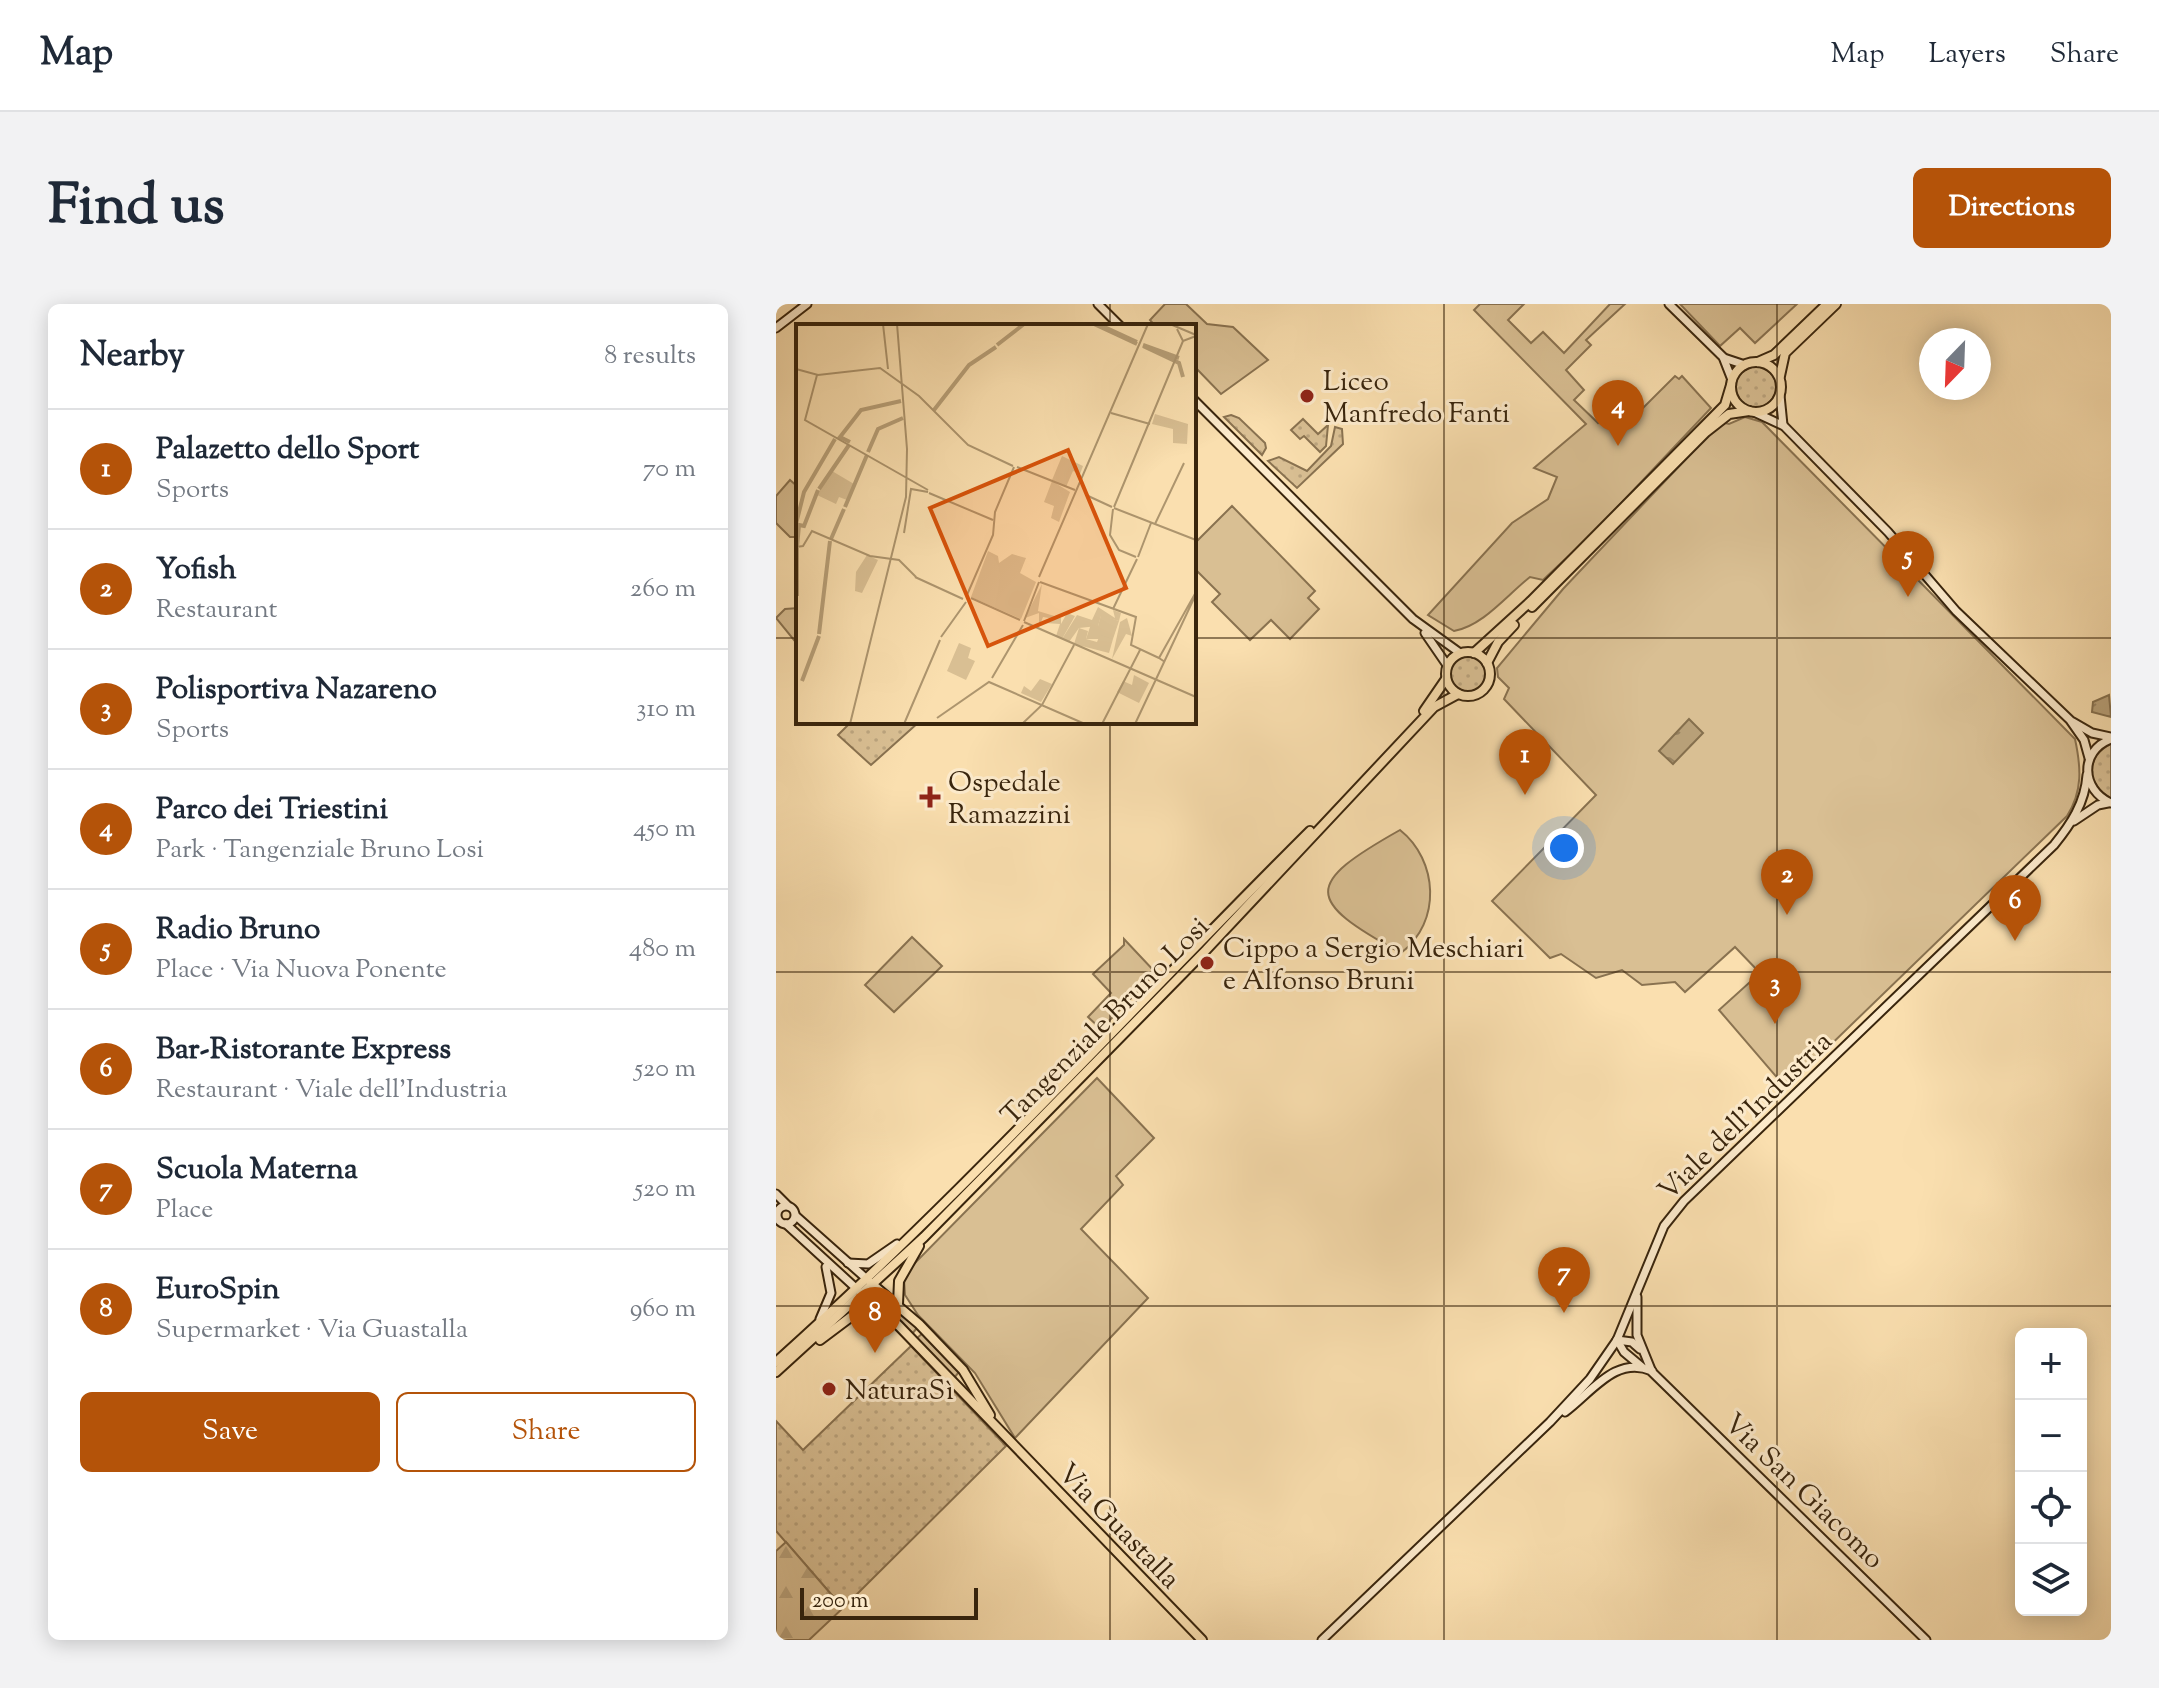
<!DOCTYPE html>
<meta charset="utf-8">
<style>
:root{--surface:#fff;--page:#f2f2f3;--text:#1f2937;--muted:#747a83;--line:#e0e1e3;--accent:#b45309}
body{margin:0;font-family:"Sorts Mill Goudy",serif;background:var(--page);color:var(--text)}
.controls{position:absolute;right:24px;bottom:24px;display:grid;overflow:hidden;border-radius:12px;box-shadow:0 4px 20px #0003}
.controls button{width:72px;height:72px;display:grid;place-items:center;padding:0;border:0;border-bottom:2px solid var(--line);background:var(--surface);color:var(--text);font:40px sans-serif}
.compass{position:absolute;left:1143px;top:24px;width:72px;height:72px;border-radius:50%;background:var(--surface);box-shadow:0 4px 20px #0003;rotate:203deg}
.scale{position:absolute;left:24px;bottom:20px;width:178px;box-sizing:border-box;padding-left:8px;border:4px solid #39250d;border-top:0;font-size:22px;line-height:28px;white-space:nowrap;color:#39250d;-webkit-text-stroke:6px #fceacb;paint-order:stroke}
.you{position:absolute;left:788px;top:544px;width:28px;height:28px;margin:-20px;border:6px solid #fff;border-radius:50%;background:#1a73e8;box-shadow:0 0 0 12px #1a73e833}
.badge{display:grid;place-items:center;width:52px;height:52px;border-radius:50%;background:var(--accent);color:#fff;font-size:26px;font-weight:700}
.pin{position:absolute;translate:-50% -66px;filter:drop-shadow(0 2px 4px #0008)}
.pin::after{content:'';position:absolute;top:42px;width:28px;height:24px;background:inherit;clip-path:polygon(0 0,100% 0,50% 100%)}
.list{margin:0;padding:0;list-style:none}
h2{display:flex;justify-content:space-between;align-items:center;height:104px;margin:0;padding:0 32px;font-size:34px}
h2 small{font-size:26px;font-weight:400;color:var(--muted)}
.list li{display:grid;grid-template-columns:52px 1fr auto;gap:24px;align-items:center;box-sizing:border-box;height:120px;padding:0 32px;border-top:2px solid var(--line)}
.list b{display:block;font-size:30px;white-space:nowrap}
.list p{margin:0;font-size:26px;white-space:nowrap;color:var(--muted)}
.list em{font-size:26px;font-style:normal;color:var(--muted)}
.actions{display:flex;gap:16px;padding:24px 32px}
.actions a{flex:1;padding:18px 0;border:2px solid var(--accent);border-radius:12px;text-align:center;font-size:28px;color:var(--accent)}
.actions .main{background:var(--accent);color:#fff}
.icon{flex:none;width:44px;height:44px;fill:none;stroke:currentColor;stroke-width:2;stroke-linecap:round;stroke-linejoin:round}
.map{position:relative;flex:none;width:1335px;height:1336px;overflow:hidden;border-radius:12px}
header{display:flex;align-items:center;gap:48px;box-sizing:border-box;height:112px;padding:0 40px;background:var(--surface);border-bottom:2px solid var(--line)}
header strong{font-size:38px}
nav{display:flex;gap:44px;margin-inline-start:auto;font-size:28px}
.intro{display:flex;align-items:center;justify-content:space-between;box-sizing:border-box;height:192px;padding:0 48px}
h1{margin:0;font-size:56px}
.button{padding:20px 36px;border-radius:12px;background:var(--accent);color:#fff;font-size:28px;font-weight:700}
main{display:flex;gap:48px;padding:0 48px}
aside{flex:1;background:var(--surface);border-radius:12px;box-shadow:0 4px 20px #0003}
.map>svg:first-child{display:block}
.grass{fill:url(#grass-dots);stroke:#897250;stroke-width:2}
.forest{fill:url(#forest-firs);stroke:#897250;stroke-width:2}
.green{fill:#d9bf93;stroke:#897250;stroke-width:2}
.water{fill:url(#water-ripples);stroke:#856f4d;stroke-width:2}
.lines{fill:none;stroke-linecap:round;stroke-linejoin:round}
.secondary-casing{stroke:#39250d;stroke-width:11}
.primary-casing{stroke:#39250d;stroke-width:12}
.secondary{stroke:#fceacb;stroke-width:7}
.primary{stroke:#fadfaf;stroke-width:8}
.grid{fill:none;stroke:#39250d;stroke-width:2;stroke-opacity:0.55}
.poi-dot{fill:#8f2418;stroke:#fceacb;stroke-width:3}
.labels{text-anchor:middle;stroke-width:6;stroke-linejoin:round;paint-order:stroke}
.poi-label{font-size:28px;fill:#39250d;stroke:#fceacb;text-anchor:start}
.street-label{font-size:28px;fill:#39250d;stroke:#fceacb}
.inset-river{fill:none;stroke:#b8a078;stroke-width:4}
.inset-road{fill:none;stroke:#ad956e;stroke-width:2}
.view{fill:#d6540c;fill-opacity:0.15;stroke:#d6540c;stroke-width:4}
.inset-edge{fill:none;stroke:#39250d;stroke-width:4}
</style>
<header>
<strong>Map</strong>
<nav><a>Map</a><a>Layers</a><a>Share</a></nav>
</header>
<div class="intro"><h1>Find us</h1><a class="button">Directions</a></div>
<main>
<aside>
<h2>Nearby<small>8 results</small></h2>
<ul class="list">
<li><span class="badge">1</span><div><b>Palazetto dello Sport</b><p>Sports</p></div><em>70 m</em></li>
<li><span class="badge">2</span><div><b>Yofish</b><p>Restaurant</p></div><em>260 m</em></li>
<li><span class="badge">3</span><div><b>Polisportiva Nazareno</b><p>Sports</p></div><em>310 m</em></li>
<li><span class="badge">4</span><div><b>Parco dei Triestini</b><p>Park · Tangenziale Bruno Losi</p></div><em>450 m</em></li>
<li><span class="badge">5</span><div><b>Radio Bruno</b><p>Place · Via Nuova Ponente</p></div><em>480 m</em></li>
<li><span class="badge">6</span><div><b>Bar-Ristorante Express</b><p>Restaurant · Viale dell'Industria</p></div><em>520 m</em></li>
<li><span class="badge">7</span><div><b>Scuola Materna</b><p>Place</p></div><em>520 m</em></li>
<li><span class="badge">8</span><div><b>EuroSpin</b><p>Supermarket · Via Guastalla</p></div><em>960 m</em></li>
</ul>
<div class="actions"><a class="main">Save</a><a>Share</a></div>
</aside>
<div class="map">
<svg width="1335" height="1336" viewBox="0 0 1335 1336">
<defs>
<pattern id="grass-dots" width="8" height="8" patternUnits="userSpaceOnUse" patternTransform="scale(2)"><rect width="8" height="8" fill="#d9bf93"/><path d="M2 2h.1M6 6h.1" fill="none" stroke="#bba47e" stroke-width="1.8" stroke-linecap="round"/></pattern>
<pattern id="forest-firs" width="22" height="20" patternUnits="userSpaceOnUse" patternTransform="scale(2)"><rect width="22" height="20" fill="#d9bf93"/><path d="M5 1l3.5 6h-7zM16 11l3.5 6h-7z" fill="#bba47e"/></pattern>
<pattern id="water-ripples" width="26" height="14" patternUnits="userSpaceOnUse" patternTransform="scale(2)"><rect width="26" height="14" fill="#b8a078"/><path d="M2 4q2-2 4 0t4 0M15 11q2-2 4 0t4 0" fill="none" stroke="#978261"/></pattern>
</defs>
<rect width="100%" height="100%" fill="#fadfaf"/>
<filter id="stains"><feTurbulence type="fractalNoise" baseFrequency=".0025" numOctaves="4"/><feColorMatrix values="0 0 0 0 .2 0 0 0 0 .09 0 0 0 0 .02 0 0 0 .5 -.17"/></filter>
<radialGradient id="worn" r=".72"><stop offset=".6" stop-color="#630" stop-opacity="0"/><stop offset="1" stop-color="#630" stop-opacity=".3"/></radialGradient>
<g class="grass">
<circle cx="980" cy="83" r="20"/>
<path d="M455,111L463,114L489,139L490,144L486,151L448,113Z"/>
<path d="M527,115L542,130L552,121L550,142L544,148L528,132L524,135L515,126Z"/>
<path d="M559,123L566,125L567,140L521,184L492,157L503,153L531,167L555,142Z"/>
<circle cx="692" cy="370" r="18"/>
<path d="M75,418H143L95,461L62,431Z"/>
<path d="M1335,440V494C1310,482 1309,452 1335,440Z"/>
<path d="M104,992L141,1024L136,1030L101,997Z"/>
<path d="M148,1028L183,1068L178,1074L140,1035Z"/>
<path d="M135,1042L230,1142L67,1304L0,1227V1117L27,1146Z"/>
</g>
<path class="forest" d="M10,1238L67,1304L33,1336H0V1247Z"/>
<g class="green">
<path d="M389,0H410L431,20L457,23L492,56L445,90L418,62V22H379L374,16Z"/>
<path d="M704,0H748L732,16L755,39L767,28L788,49L834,0H849L810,36L815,41L790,66L808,86L798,96L822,119L838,103L855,116L899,72L903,75L906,72L935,104L816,230L767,276L754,273C731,291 707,322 678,327L652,311L736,219L772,195L781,173L758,164L810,120L698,6Z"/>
<path d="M904,0H1021L979,39L964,24L944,42Z"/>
<path d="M969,113L986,118L1299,435C1305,463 1307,487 1291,512L1010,784L943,706L984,669L959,643L909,688L899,678L866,681L846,666L820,674L785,650L774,654L716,597L820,491L728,395L733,384L722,373L721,364L787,285L945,118L953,120Z"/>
<path d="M14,176L22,183V233H14L0,219V192Z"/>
<path d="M456,202L539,287L532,294L543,305L514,335L495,316L474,336L436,298L444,290L418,264V240Z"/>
<path d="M22,304V341L0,314L9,305Z"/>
<path d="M624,526C662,556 666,618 625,649C528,596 528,580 624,526Z"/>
<path d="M136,633L166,662L118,708L89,681Z"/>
<path d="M348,635L380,669L325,725L312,713L335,689L317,670L348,641Z"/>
<path d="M321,774L378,834L340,872L347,881L305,925L372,994L239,1134L199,1069L142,1011L129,991L128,975L133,965Z"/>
</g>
<g class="water">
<path d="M1333,391L1335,413L1316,408L1317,398Z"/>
<path d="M913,415L927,429L897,460L883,447Z"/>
</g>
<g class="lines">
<g class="secondary-casing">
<g id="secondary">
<path d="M322,0L344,22"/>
<path d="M893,0L947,53L956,76"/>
<path d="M0,24L31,0"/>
<path d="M948,54L969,61"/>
<path d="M1004,91L1007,121"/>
<path d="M418,96L637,315L684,349"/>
<path d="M978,108L1008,122L1112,228L1180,307L1294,416L1308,436L1313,454"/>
<path d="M649,329L671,361"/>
<path d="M1297,418L1316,429L1335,433"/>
<path d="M1335,435C1303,447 1305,486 1335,499"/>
<path d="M1298,517L1322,501L1332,499"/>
<path d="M0,890L11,901"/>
<circle cx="10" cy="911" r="9"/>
<path d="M20,912L93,977"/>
<path d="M10,920L82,986"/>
<path d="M72,959L92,960L121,940"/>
<path d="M861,993V1031L876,1068L1150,1336"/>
<path d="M44,1015L55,989L50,963"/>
<path d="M841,1036L848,1048L866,1063"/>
<path d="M841,1036L856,1038L864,1045"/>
<path d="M789,1108C816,1088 840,1051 876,1067"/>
<path d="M546,1336L774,1118L814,1075L841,1036L888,922L908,897L1278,541C1295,520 1309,499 1311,471"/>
</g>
</g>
<g class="primary-casing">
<g id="primary">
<circle cx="980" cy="83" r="25"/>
<path d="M982,58L998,51L1051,0"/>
<path d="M1004,72L1009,49L1060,0"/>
<path d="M756,303L930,128L953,110L973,107"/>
<circle cx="692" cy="370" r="22"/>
<path d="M698,349L755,297L949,101L955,81"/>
<path d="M711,359L722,338L738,321"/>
<path d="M648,407L670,375"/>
<path d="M96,980L143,1020L187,1066L214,1111"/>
<path d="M86,989L122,1021L426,1336"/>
<path d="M122,1000L123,977L143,942"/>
<path d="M44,1036L84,1006L104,1005"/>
<path d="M0,1058C187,891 356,704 534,527"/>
<path d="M0,1068L148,933L430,646L658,403L682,390"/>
</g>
</g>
<use href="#secondary" class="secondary"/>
<use href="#primary" class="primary"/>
</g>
<path class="grid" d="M334,0V22M668,0V1336M1001,0V1336M0,334H22M418,334H1335M334,418V1336M0,668H1335M0,1002H1335"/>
<g class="poi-dot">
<circle cx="531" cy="92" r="8"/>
<path d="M150 481h8v8h8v8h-8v8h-8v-8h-8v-8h8z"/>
<circle cx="431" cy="659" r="8"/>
<circle cx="53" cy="1085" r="8"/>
</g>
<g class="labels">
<g class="poi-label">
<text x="547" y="86">Liceo<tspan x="547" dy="32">Manfredo Fanti</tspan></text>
<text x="172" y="487">Ospedale<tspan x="172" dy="32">Ramazzini</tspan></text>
<text x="447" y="653">Cippo a Sergio Meschiari<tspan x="447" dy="32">e Alfonso Bruni</tspan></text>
<text x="69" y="1095">NaturaSì</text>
</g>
<g class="street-label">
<text transform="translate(328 716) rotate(-45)" y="10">Tangenziale Bruno Losi</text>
<text transform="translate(968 811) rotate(-44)" y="10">Viale dell'Industria</text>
<text transform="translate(1029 1186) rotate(44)" y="10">Via San Giacomo</text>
<text transform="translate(344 1221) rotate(46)" y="10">Via Guastalla</text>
</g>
</g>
<g transform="translate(20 20)">
<rect width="400" height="400" fill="#fadfaf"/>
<path d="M266,132L287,142L284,150L277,147L270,163L256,156Z" fill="#d9bf93"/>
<path d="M36,147L58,160L51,176L43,173L40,180L21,171ZM71,231L82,236L66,269L59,267L60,248ZM302,283L319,294L317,286L325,289L323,297L305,292L302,302L283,304L273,318L266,315L281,291L296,296Z" fill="#d9bf93"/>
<path d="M305,291L323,297L317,315H290L295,300L302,302Z" fill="#d9bf93"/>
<path d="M359,90L392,100L391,120L377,119V105L356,100ZM256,157L274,168L263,198L255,194L258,182L248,178ZM192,227L202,232L203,239L216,230L230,234L224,249L240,258L225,295L175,273ZM246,260L242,287L265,294V300L271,289L279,292L266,315L260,312L264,300L249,299L253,294L247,293L243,303V289L229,294ZM331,294L336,312L330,310L316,335L324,298ZM283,304L292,307L290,315L301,318L304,311L317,315L313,329L278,320ZM163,319L175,324L172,334L179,337L170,356L151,347ZM338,351L353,359L343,379L321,368L327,357L336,361ZM244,355L256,360L245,378L225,369L228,362L235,367Z" fill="#d9bf93"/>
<path class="inset-river" d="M298,0L341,20M302,0L341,18M201,21L228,0M347,21L383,34M347,22L383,39L387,53M138,86L173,41L200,23M54,118L44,113L65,86L105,77M72,128L82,105L107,94M23,165L53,121M49,183L71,131M0,200L8,168L39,115M35,215L48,185M1,223L3,201L8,202L22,166M1,224V272M23,310L34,217M6,357L23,312"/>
<path class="inset-road" d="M87,0L92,45M374,0L400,11M381,5L387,17L400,12M0,45L22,51L84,44L123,72L172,121L217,142M21,51L9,96L132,166M315,89L354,100M221,143L279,166M133,169L197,196M290,171L316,183M318,183L387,17M318,184L400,216M317,185L314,211L323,226L340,233M359,200L388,139M108,209L115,165L132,168M0,223L7,222L16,207L74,232L103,236L120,253M342,233L355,199M119,253L167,275M243,253L352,0M244,258L340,293L335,321L363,334M171,271L197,211L199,188L218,143M175,274L224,296M317,285L341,235M228,297L243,258M228,298L400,373M145,313L170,278M369,338L363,334L400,268M196,354L227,301M141,394L193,358L289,400M54,400L110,173L111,125L101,0M108,400L144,316M226,400L246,381L278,321M306,400L344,326M339,400L400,270"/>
<path class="view" d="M272,126L330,264L192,322L134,184Z"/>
<rect width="400" height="400" class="inset-edge"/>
</g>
<rect width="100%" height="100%" filter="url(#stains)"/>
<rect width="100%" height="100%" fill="url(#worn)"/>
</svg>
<div class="controls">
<button>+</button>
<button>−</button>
<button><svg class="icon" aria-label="locate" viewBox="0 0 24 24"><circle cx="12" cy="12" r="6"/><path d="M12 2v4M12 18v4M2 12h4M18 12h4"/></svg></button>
<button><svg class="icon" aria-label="layers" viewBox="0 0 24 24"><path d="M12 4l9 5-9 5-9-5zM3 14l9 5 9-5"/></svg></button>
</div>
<svg class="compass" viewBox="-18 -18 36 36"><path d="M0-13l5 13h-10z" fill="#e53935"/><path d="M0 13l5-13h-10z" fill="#747a83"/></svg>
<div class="scale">200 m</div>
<div class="you"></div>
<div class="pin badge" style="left:749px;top:491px">1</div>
<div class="pin badge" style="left:1011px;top:611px">2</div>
<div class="pin badge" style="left:999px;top:720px">3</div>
<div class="pin badge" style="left:842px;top:142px">4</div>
<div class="pin badge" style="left:1132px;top:293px">5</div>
<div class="pin badge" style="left:1239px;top:637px">6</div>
<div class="pin badge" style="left:788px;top:1009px">7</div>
<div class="pin badge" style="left:99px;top:1049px">8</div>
</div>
</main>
